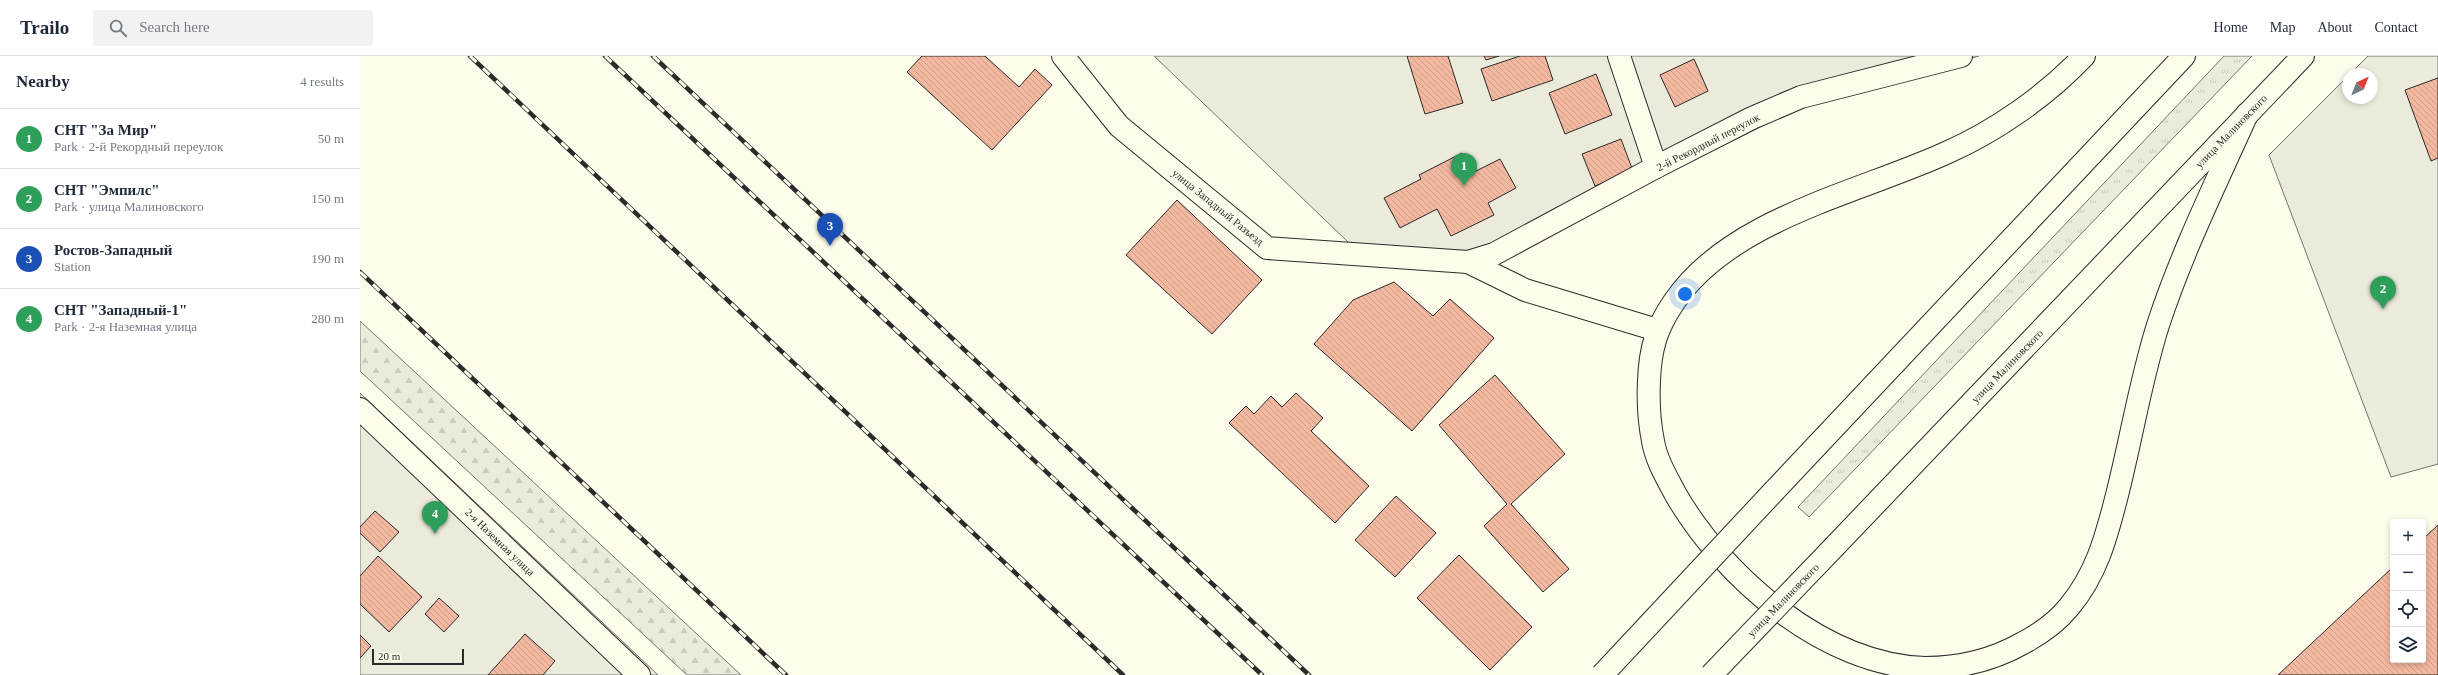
<!DOCTYPE html>
<meta charset="utf-8">
<style>
:root{--surface:#fff;--page:#f2f2f3;--text:#1f2937;--muted:#747a83;--line:#e0e1e3;--accent:#0b8043}
body{margin:0;font-family:Georgia,serif;background:var(--page);color:var(--text)}
.controls{position:absolute;right:12px;bottom:12px;display:grid;overflow:hidden;border-radius:4px;box-shadow:0 2px 6px #0003}
.controls button{width:36px;height:36px;display:grid;place-items:center;padding:0;border:0;border-bottom:1px solid var(--line);background:var(--surface);color:var(--text);font:20px sans-serif}
.compass{position:absolute;left:1982px;top:12px;width:36px;height:36px;border-radius:50%;background:var(--surface);box-shadow:0 2px 6px #0003;rotate:43deg}
.scale{position:absolute;left:12px;bottom:10px;width:92px;box-sizing:border-box;padding-left:4px;border:2px solid #2b2b2b;border-top:0;font-size:11px;line-height:14px;white-space:nowrap;color:#2b2b2b;-webkit-text-stroke:3px #fdfbea;paint-order:stroke}
.you{position:absolute;left:1325px;top:238px;width:14px;height:14px;margin:-10px;border:3px solid #fff;border-radius:50%;background:#1a73e8;box-shadow:0 0 0 6px #1a73e833}
.badge{display:grid;place-items:center;width:26px;height:26px;border-radius:50%;background:var(--accent);color:#fff;font-size:13px;font-weight:700}
.pin{position:absolute;translate:-50% -33px;filter:drop-shadow(0 1px 2px #0008)}
.pin::after{content:'';position:absolute;top:21px;width:14px;height:12px;background:inherit;clip-path:polygon(0 0,100% 0,50% 100%)}
.list{margin:0;padding:0;list-style:none}
h2{display:flex;justify-content:space-between;align-items:center;height:52px;margin:0;padding:0 16px;font-size:17px}
h2 small{font-size:13px;font-weight:400;color:var(--muted)}
.list li{display:grid;grid-template-columns:26px 1fr auto;gap:12px;align-items:center;box-sizing:border-box;height:60px;padding:0 16px;border-top:1px solid var(--line)}
.list b{display:block;font-size:15px;white-space:nowrap}
.list p{margin:0;font-size:13px;white-space:nowrap;color:var(--muted)}
.list em{font-size:13px;font-style:normal;color:var(--muted)}
.icon{flex:none;width:22px;height:22px;fill:none;stroke:currentColor;stroke-width:2;stroke-linecap:round;stroke-linejoin:round}
.map{position:relative;flex:none;width:2078px;height:619px;overflow:hidden}
header{display:flex;align-items:center;gap:24px;box-sizing:border-box;height:56px;padding:0 20px;background:var(--surface);border-bottom:1px solid var(--line)}
header strong{font-size:19px}
nav{display:flex;gap:22px;margin-inline-start:auto;font-size:14px}
.search{width:280px;height:36px;background:var(--page);display:flex;align-items:center;gap:10px;box-sizing:border-box;padding:0 14px;border-radius:4px;color:var(--muted);font-size:15px}
main{display:flex}
aside{flex:1;background:var(--surface)}
.map>svg:first-child{display:block}
.grass{fill:url(#grass-tufts);stroke:#74746e}
.forest{fill:url(#forest-firs);stroke:#74746e}
.garden{fill:#ecebdb;stroke:#74746e}
.building{fill:url(#building-back-hatch);stroke:#2b2b2b}
.lines{fill:none;stroke-linecap:round;stroke-linejoin:round}
.minor-casing{stroke:#2b2b2b;stroke-width:24}
.trunk-casing{stroke:#2b2b2b;stroke-width:24}
.minor{stroke:#fdfbea;stroke-width:22}
.trunk{stroke:#fdfbea;stroke-width:22}
.rail-casing{stroke:#2b2b2b;stroke-width:4.5}
.rail{stroke:#fdfbea;stroke-width:3;stroke-dasharray:9;stroke-linecap:butt}
.trunk-bridge-casing{stroke:#2b2b2b;stroke-width:24;stroke-linecap:butt}
.trunk-bridge{stroke:#fdfbea;stroke-width:22}
.labels{text-anchor:middle;stroke-width:3;stroke-linejoin:round;paint-order:stroke}
.street-label{font-size:11px;fill:#2b2b2b;stroke:#fdfbea}
</style>
<header>
<strong>Trailo</strong>
<div class="search"><svg class="icon" aria-label="search" viewBox="0 0 24 24"><circle cx="10" cy="10" r="6"/><path d="M15 15l6 6"/></svg>Search here</div>
<nav><a>Home</a><a>Map</a><a>About</a><a>Contact</a></nav>
</header>
<main>
<aside>
<h2>Nearby<small>4 results</small></h2>
<ul class="list">
<li><span class="badge" style="background:#2e9e5b">1</span><div><b>СНТ &quot;За Мир&quot;</b><p>Park · 2-й Рекордный переулок</p></div><em>50 m</em></li>
<li><span class="badge" style="background:#2e9e5b">2</span><div><b>СНТ &quot;Эмпилс&quot;</b><p>Park · улица Малиновского</p></div><em>150 m</em></li>
<li><span class="badge" style="background:#1a4fb4">3</span><div><b>Ростов-Западный</b><p>Station</p></div><em>190 m</em></li>
<li><span class="badge" style="background:#2e9e5b">4</span><div><b>СНТ &quot;Западный-1&quot;</b><p>Park · 2-я Наземная улица</p></div><em>280 m</em></li>
</ul>
</aside>
<div class="map">
<svg width="2078" height="619" viewBox="0 0 2078 619">
<defs>
<pattern id="grass-tufts" width="24" height="20" patternUnits="userSpaceOnUse"><rect width="24" height="20" fill="#ecebdb"/><path d="M3 7l-1-3M5 7V3M7 7l1-3M15 17l-1-3M17 17v-4M19 17l1-3" fill="none" stroke="#cbcabc"/></pattern>
<pattern id="forest-firs" width="22" height="20" patternUnits="userSpaceOnUse"><rect width="22" height="20" fill="#ecebdb"/><path d="M5 1l3.5 6h-7zM16 11l3.5 6h-7z" fill="#cbcabc"/></pattern>
<pattern id="building-back-hatch" width="6" height="6" patternUnits="userSpaceOnUse"><rect width="6" height="6" fill="#f2b8a0"/><path d="M-1 5l2 2M0 0l6 6M5-1l2 2" fill="none" stroke="#d09e8a"/></pattern>
</defs>
<rect width="100%" height="100%" fill="#fdfbea"/>
<path class="grass" d="M1864,0H1892L1449,461L1438,451Z"/>
<path class="forest" d="M0,265L381,619H327L0,315Z"/>
<g class="garden">
<path d="M794,0H1619L1437,53L1104,216L1011,208Z"/>
<path d="M2008,0H2078V408L2031,421L1909,99L1988,20V42H2012V18H1990Z"/>
<path d="M0,337L298,619H0Z"/>
</g>
<g class="building">
<path d="M562,0H625L659,31L675,13L692,29L632,94L547,16Z"/>
<path d="M1047,0H1088L1103,47L1065,58Z"/>
<path d="M1124,0H1139L1126,4Z"/>
<path d="M1160,0H1185L1193,24L1132,45L1121,13Z"/>
<path d="M1334,3L1348,35L1315,51L1300,19Z"/>
<path d="M1236,18L1252,59L1205,78L1189,37Z"/>
<path d="M2078,22V102L2071,105L2045,34Z"/>
<path d="M1261,83L1273,115L1235,130L1222,98Z"/>
<path d="M1102,97L1112,117L1140,103L1156,132L1128,147L1134,159L1091,180L1077,153L1040,172L1024,142L1061,123L1059,119Z"/>
<path d="M817,144L902,224L852,278L766,199Z"/>
<path d="M1034,226L1073,260L1090,243L1134,282L1052,375L954,288L993,244Z"/>
<path d="M1135,319L1205,398L1151,448L1209,513L1183,536L1124,470L1147,448L1079,369Z"/>
<path d="M936,337L963,362L951,375L1009,430L975,467L869,367L886,350L894,358L911,340L922,351Z"/>
<path d="M1036,440L1076,477L1035,521L995,484Z"/>
<path d="M15,455L39,476L20,496L0,477V471Z"/>
<path d="M2078,469V619H1918L2033,511V604H2063V483Z"/>
<path d="M1099,499L1172,571L1130,614L1057,542Z"/>
<path d="M18,500L62,541L29,576L0,548V520Z"/>
<path d="M79,542L99,560L84,576L65,558Z"/>
<path d="M165,578L195,605L183,619H128Z"/>
<path d="M0,579L11,590L0,602Z"/>
</g>
<g class="lines">
<g class="minor-casing">
<g id="minor">
<path d="M703,0L759,70L907,192L1108,206L1165,234L1297,274"/>
<path d="M1259,0L1296,111"/>
<path d="M1108,206L1134,198L1296,111L1392,62L1441,41L1601,0"/>
<path d="M0,353L279,619"/>
</g>
</g>
<g class="trunk-casing">
<g id="trunk">
<path d="M1724,0C1686,40 1636,75 1586,97C1498,137 1370,163 1314,246C1296,272 1290,294 1289,325C1288,345 1289,365 1293,385C1296,404 1307,422 1316,439C1364,522 1465,609 1565,612C1600,612 1633,604 1663,587C1680,578 1697,566 1709,551C1736,519 1746,482 1756,443C1771,385 1780,326 1798,269C1822,196 1856,127 1887,58"/>
<path d="M1415,434L1824,0"/>
<path d="M1475,490L1943,0"/>
</g>
</g>
<use href="#minor" class="minor"/>
<use href="#trunk" class="trunk"/>
<g class="rail-casing">
<g id="rail">
<path d="M110,0L763,619"/>
<path d="M245,0L902,619"/>
<path d="M293,0L949,619"/>
<path d="M0,216L426,619"/>
</g>
</g>
<use href="#rail" class="rail"/>
<g class="trunk-bridge-casing">
<g id="trunk-bridge">
<path d="M1242,619L1415,434"/>
<path d="M1351,619L1475,490"/>
</g>
</g>
<use href="#trunk-bridge" class="trunk-bridge"/>
</g>
<g class="labels">
<g class="street-label">
<text transform="translate(1871 75) rotate(-46)" y="4">улица Малиновского</text>
<text transform="translate(1348 86) rotate(-27)" y="4">2-й Рекордный переулок</text>
<text transform="translate(858 151) rotate(39)" y="4">улица Западный Разъезд</text>
<text transform="translate(1647 310) rotate(-46)" y="4">улица Малиновского</text>
<text transform="translate(140 486) rotate(44)" y="4">2-я Наземная улица</text>
<text transform="translate(1423 544) rotate(-46)" y="4">улица Малиновского</text>
</g>
</g>
</svg>
<div class="controls">
<button>+</button>
<button>−</button>
<button><svg class="icon" aria-label="locate" viewBox="0 0 24 24"><circle cx="12" cy="12" r="6"/><path d="M12 2v4M12 18v4M2 12h4M18 12h4"/></svg></button>
<button><svg class="icon" aria-label="layers" viewBox="0 0 24 24"><path d="M12 4l9 5-9 5-9-5zM3 14l9 5 9-5"/></svg></button>
</div>
<svg class="compass" viewBox="-18 -18 36 36"><path d="M0-13l5 13h-10z" fill="#e53935"/><path d="M0 13l5-13h-10z" fill="#747a83"/></svg>
<div class="scale">20 m</div>
<div class="you"></div>
<div class="pin badge" style="left:1104px;top:130px;background:#2e9e5b">1</div>
<div class="pin badge" style="left:2023px;top:253px;background:#2e9e5b">2</div>
<div class="pin badge" style="left:470px;top:190px;background:#1a4fb4">3</div>
<div class="pin badge" style="left:75px;top:478px;background:#2e9e5b">4</div>
</div>
</main>
